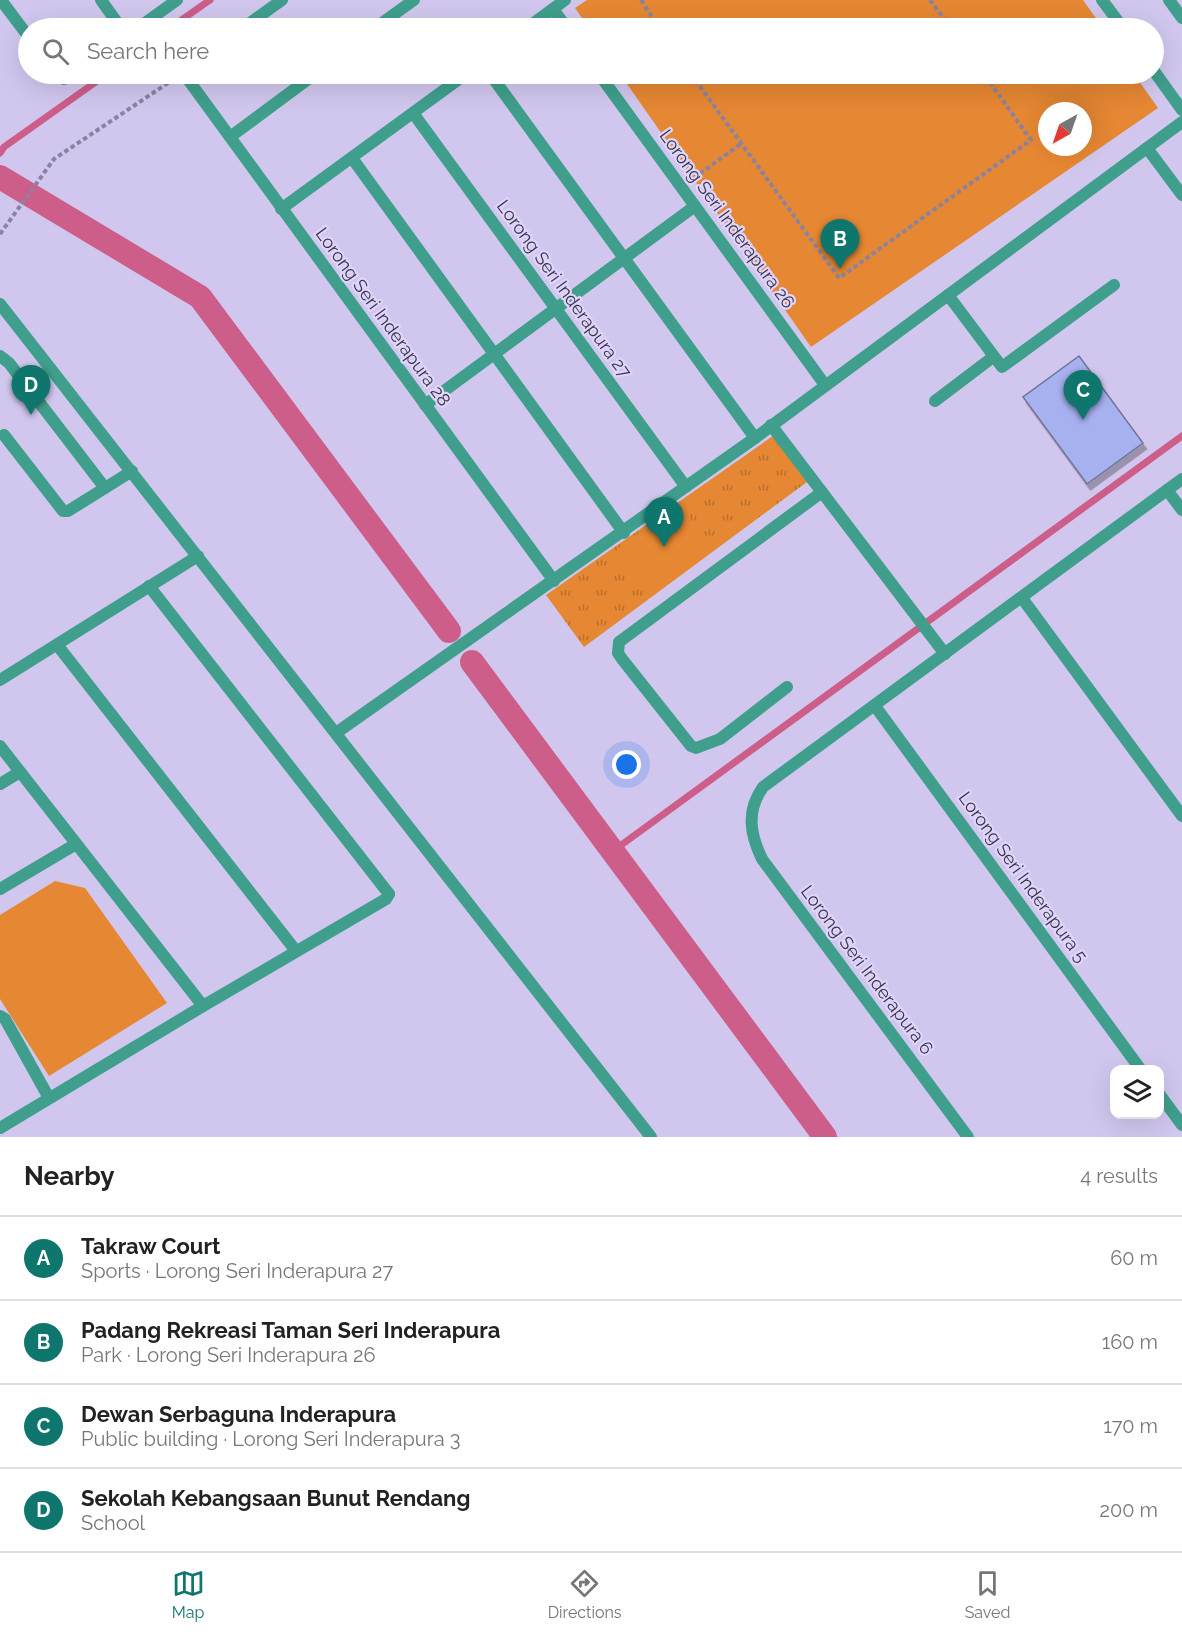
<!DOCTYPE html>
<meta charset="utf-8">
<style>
:root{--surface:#fff;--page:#f6f6f6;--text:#222;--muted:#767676;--line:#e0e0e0;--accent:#0f766e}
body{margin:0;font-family:Raleway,sans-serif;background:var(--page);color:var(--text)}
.controls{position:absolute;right:18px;bottom:18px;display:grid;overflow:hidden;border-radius:12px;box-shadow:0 6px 24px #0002}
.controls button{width:54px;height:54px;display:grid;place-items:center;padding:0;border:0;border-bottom:2px solid var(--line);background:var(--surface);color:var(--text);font:30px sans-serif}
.compass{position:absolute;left:1038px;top:102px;width:54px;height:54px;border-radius:50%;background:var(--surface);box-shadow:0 6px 24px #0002;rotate:220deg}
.you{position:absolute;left:627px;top:765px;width:21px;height:21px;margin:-15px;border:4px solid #fff;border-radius:50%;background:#1a73e8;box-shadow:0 0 0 9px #1a73e833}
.badge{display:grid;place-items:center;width:39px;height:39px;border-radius:50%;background:var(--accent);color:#fff;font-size:20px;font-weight:700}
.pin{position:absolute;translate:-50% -50px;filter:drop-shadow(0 2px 3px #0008)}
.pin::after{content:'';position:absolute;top:32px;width:21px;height:18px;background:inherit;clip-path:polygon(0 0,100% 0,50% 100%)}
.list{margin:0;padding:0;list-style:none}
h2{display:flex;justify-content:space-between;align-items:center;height:78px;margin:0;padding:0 24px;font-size:26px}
h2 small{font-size:20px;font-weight:400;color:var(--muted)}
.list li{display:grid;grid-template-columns:39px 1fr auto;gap:18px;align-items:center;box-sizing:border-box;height:84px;padding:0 24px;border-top:2px solid var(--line)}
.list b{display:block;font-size:22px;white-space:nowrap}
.list p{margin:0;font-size:20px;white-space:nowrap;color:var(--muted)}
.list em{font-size:20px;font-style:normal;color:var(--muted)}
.icon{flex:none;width:33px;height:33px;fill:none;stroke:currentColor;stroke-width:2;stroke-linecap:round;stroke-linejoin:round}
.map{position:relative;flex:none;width:1182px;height:1137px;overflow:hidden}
.search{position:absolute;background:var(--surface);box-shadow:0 6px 24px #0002;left:18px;right:18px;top:18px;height:66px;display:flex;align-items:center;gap:15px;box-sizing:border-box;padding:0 21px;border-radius:33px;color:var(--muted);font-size:22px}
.sheet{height:414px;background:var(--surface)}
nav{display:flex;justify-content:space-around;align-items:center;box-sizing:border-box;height:84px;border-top:2px solid var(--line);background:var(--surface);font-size:16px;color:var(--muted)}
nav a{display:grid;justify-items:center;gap:3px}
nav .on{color:var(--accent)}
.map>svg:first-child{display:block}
.grass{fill:url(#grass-tufts)}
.park{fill:#e58733;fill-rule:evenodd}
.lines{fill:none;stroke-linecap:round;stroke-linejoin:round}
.stream{stroke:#cd5d89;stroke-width:7}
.canal{stroke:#cd5d89;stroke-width:24}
.building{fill:#a8b1f0;stroke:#6f7498;stroke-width:1.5;filter:url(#shadow)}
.path{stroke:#8a839f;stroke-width:4;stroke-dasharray:4.5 3;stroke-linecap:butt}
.service{stroke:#3f9f8c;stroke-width:12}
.minor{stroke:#3f9f8c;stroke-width:12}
.labels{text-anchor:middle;stroke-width:4.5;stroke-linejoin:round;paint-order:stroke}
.street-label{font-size:18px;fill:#383444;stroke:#dfd4fb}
</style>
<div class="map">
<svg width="1182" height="1137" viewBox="0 0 1182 1137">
<defs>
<pattern id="grass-tufts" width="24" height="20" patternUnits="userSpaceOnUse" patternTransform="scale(1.5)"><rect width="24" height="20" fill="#e58733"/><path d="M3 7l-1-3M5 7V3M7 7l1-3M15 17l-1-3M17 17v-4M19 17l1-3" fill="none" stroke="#bb6f2d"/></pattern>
<filter id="shadow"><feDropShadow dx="3.5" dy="6" stdDeviation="0" flood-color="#0004"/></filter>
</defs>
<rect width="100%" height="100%" fill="#d1c7ee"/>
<path class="grass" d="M780,431L811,479L584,647L546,595Z"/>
<g class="park">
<path d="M587,0H1083L1103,28H589L575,8Z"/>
<path d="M620,74H1134L1158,108L811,347ZM1047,111H1083V147H1047Z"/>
<path d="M679,505L710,546L651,590L617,549Z"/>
<path d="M55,881L85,888L167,1003L49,1076L0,999V915Z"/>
</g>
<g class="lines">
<g class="stream">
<path d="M170,28L210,0"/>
<path d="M0,153L4,147L107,74"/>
<path d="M613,851L1182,436"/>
</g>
<g class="canal">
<path d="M0,177L200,297L449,631"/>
<path d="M472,662L825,1137"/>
</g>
</g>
<path class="building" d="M1079,356L1143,443L1087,484L1023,397Z"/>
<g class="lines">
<g class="path">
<path d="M641,0L659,28"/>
<path d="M930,0L951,28"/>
<path d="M691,74L839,278L1031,140L984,74"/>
<path d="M694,178L742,143"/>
<path d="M0,234L54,159L171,81"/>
</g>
<g class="service">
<path d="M101,0L121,28"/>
<path d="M375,28L414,0"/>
<path d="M490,74L755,438"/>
<path d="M230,137L315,74"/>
<path d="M1147,148L1182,195"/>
<path d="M352,158L624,533"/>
<path d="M948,295L1002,367L1114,285"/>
<path d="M0,356L9,363L105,488L132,471"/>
<path d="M935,401L993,357"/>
<path d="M425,405L695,206"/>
<path d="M771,425L945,654"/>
<path d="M4,435L63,511H68L105,488"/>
<path d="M58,646L296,951"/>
<path d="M787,687L720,739L696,748L691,746L622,659L618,653L619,642L822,492"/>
<path d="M0,784L20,772"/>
<path d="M203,1006L386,899L389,894"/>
<path d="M0,1016L5,1019L49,1098"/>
</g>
<g class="minor">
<path d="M1,0L28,36"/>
<path d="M1102,0L1123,28"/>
<path d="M1169,0L1182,18"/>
<path d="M553,9L567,28"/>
<path d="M138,28L177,0"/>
<path d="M243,28L282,0"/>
<path d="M527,28L565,0"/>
<path d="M1154,71L1182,110"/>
<path d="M57,74L64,79L77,74"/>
<path d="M184,74L554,581"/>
<path d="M599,74L825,385"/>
<path d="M413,113L686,487"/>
<path d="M281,209L466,74"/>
<path d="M0,304L651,1137"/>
<path d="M1167,490L1182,510"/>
<path d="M149,586L389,894"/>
<path d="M1022,598L1182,816"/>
<path d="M0,680L198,556"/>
<path d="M875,706L1141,1070"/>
<path d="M336,733L755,438L1182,122"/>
<path d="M0,746L203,1006L0,1128"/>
<path d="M0,889L76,844"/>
<path d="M1160,1095L1182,1125"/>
<path d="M968,1137L762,859C750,834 746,811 763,787L1182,479"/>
</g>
</g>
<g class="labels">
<g class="street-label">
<text transform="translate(727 219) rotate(54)" y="6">Lorong Seri Inderapura 26</text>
<text transform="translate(564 289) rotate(54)" y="6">Lorong Seri Inderapura 27</text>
<text transform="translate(383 317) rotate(54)" y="6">Lorong Seri Inderapura 28</text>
<text transform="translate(1023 877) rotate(54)" y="6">Lorong Seri Inderapura 5</text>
<text transform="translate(867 970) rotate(53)" y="6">Lorong Seri Inderapura 6</text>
</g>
</g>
</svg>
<div class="controls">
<button><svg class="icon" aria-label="layers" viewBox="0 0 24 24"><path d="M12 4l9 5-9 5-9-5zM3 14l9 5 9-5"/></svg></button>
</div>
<svg class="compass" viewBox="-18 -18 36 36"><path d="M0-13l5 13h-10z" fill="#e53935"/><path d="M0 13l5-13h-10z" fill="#767676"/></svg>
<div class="you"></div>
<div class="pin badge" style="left:664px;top:547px">A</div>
<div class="pin badge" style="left:840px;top:269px">B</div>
<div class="pin badge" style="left:1083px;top:420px">C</div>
<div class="pin badge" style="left:31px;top:415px">D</div>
<div class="search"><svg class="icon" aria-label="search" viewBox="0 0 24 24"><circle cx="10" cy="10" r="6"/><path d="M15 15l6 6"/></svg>Search here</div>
</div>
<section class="sheet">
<h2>Nearby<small>4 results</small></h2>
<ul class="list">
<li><span class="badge">A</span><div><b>Takraw Court</b><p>Sports · Lorong Seri Inderapura 27</p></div><em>60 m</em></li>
<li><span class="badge">B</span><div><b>Padang Rekreasi Taman Seri Inderapura</b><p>Park · Lorong Seri Inderapura 26</p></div><em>160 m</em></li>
<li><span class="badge">C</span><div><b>Dewan Serbaguna Inderapura</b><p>Public building · Lorong Seri Inderapura 3</p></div><em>170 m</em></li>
<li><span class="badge">D</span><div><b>Sekolah Kebangsaan Bunut Rendang</b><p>School</p></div><em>200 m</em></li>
</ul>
</section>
<nav>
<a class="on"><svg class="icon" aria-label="map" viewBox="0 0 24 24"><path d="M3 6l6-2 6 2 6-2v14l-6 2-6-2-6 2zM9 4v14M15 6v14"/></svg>Map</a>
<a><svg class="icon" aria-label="directions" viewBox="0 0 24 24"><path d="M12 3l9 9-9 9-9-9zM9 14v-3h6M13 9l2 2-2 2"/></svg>Directions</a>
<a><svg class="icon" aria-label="saved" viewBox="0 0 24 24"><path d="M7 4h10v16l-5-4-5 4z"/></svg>Saved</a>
</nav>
